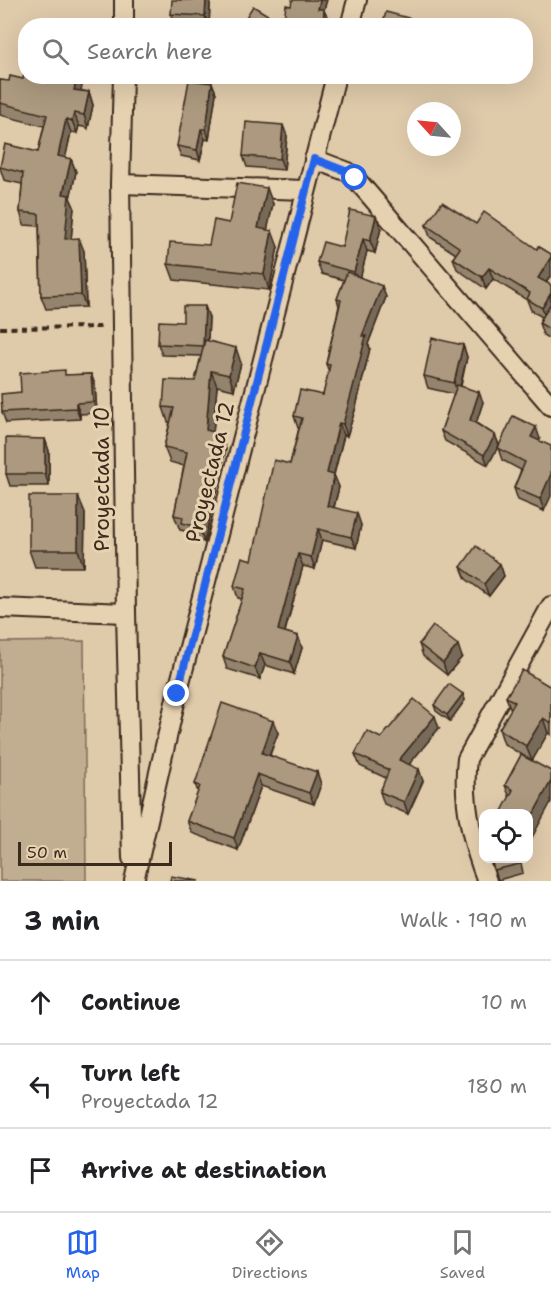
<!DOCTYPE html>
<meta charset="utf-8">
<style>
:root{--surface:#fff;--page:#f2f2f2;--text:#202124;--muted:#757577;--line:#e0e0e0;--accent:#2563eb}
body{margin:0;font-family:"Shantell Sans",sans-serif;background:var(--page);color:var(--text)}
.controls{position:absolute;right:18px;bottom:18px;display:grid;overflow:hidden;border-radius:12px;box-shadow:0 6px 24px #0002}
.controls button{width:54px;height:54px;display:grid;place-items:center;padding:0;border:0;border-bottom:2px solid var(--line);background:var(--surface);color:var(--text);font:30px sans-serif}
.compass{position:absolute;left:407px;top:102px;width:54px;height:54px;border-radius:50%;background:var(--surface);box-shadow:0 6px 24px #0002;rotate:297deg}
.scale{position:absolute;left:18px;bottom:15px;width:154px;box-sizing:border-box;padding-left:6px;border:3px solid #3b2a1e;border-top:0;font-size:16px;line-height:21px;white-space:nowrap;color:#3b2a1e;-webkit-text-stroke:4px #e6d1b0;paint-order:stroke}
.stop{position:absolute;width:18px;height:18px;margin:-14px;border:4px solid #2563eb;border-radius:50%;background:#fff}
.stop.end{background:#2563eb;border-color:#fff;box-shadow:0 2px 6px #0008}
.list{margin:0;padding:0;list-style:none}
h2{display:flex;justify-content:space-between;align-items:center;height:78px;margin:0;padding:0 24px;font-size:26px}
h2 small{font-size:20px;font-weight:400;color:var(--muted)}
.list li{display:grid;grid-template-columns:39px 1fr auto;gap:18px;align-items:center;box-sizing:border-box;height:84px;padding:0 24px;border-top:2px solid var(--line)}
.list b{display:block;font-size:22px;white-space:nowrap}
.list p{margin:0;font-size:20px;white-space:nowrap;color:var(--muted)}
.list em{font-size:20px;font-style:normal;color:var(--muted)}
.icon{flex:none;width:33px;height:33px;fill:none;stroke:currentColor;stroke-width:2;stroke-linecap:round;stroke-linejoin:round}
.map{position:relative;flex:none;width:551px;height:881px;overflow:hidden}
.search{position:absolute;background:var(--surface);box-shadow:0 6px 24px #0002;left:18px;right:18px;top:18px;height:66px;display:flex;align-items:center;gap:15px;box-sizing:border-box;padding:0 21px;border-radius:24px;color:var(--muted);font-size:22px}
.sheet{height:330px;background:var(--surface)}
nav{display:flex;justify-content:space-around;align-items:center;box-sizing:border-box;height:84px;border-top:2px solid var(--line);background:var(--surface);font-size:16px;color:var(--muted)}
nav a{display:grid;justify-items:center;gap:3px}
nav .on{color:var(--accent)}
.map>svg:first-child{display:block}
.green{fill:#c1ad90;stroke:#7e6c57;stroke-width:1.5}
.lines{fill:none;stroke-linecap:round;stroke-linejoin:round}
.street-casing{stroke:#3b2a1e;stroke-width:22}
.path{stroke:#3b2a1e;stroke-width:4;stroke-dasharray:6 4.5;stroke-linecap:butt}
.street{stroke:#e6d1b0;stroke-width:18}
.wall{fill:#94846d;stroke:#3b2a1e;stroke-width:1.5}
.shaded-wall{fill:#786b59;stroke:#3b2a1e;stroke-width:1.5}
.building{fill:#ac997f;stroke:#3b2a1e;stroke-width:1.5}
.route{stroke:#2563eb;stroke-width:8}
.labels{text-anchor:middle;stroke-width:6;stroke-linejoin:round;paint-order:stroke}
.street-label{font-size:21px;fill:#3b2a1e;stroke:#e6d1b0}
</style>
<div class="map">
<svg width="551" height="881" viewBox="0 0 551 881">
<rect width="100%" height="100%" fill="#dfcaaa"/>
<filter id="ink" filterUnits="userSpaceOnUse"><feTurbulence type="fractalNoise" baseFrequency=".0167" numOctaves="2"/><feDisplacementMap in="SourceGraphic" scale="12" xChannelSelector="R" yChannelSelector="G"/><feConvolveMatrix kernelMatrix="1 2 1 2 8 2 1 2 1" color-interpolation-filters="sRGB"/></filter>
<g filter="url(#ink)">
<path class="green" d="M84,641L86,881H0V642Z"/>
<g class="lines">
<g class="street-casing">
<g id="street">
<path d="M124,26V0"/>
<path d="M350,26L357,0"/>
<path d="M123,76L120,184L126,613L132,858"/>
<path d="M314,159L348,172L355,178L551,406"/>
<path d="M120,184L305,190"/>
<path d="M0,608L126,613"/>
<path d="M134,881L177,694L336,76"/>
<path d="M487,881C472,843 462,800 467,759L551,606"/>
</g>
</g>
<path class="path" d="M0,328L104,327"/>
<use href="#street" class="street"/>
</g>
<g class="wall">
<path d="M210,4L209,26H176L171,14Z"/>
<path d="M379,76H404L402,82Z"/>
<path d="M411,76H432L431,82Z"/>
<path d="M0,80L89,92L93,105L88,128L79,126L77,133L71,132L65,158L71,159L76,172L70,198L74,207L71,239L84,251L86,307L46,309L41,296L39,226L24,225L20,212L22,184L4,180L0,168V167L38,152L44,126L0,115Z"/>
<path d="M212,83L216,93L209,140L205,139L200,160L181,156L177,146Z"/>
<path d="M287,136L284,170L247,167L243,156Z"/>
<path d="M273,204L267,230L278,247L269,290L174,280L168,264L209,245L229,223Z"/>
<path d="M426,225L551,275L546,283L551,293V340L543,335L539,323L542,317L531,310L527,300L493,279L486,289L457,269L453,258L456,254L430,237Z"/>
<path d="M381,228L375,253L367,251L360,277L386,297L368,344L370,348L356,407L347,436L344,435L334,475L339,487L334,508L361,525L356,548L322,540L315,569L303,566L285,632L298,636L302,648L294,674L265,665L260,679L227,669L223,657L242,599L238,598L234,586L252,560L290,464L299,428H298L294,416L323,395L329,372L326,364L339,306L337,299L344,280L322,274L317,262L342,247Z"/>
<path d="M209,317L208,341L241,363L234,390L217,386L213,432L226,449L204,542L188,538L185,531L180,530L174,515L184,466L170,462L164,447L170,422H168L163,407L195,381L201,356L162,355L158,344Z"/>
<path d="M463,345L467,357L461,386L483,402L476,423L495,435L499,445L488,465L445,441L441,431L454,394L428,388L424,376Z"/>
<path d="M91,374L95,385L97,413L80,414V419L6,423L2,412L21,392L67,375Z"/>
<path d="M45,439L49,451V486H10L6,474Z"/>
<path d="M540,439L539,440L544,511L518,500L514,488L521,470L502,460L498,448Z"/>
<path d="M78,496L85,513L84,567H35L29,550Z"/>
<path d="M500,564L504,576L489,596L466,579L461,567Z"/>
<path d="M419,644L462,657L447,675L423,656Z"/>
<path d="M551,687V735L548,733L532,761L504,744L499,729L511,710L506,697Z"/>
<path d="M463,694L465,700L450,721L436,711L434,705Z"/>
<path d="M439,728L409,764L423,781L408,814L384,804L380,792L386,778L360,766L355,754L381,738Z"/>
<path d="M278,733L270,755L321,784L314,804L261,786L238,850L192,833L187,821L198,792L195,784Z"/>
<path d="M521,755L528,845L505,785Z"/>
<path d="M491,858H520L523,873L498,880Z"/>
</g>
<g class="shaded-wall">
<path d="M206,0H209L210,4L209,26H208L205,16Z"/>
<path d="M320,0H327L324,10L329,21L328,26H323L318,9Z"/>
<path d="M276,20L278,26H272Z"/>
<path d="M77,76H84L79,102L74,90Z"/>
<path d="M212,83L216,93L209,140L206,129Z"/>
<path d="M89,92L93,105L88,128L84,115Z"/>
<path d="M74,113L79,126L77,133L72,121Z"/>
<path d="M66,119L71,132L63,169L58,156Z"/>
<path d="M283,125L287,136L284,170L280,159Z"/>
<path d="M201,129L205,139L200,160L197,150Z"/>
<path d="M71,159L76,172L70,198L74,207L70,252L65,239L63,194Z"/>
<path d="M267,188L273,204L264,245L258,228Z"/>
<path d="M376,216L381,228L375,253L370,241Z"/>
<path d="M272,231L278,247L269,290L264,274Z"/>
<path d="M79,238L84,251L86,307L81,295Z"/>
<path d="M363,239L367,251L359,284L354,272Z"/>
<path d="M551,257V275L542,289L538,278Z"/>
<path d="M489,268L493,279L486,289L482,277Z"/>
<path d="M382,286L386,297L368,344L370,348L356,407L347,436L343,424L362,336Z"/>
<path d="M551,293V312L546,319L542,308Z"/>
<path d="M205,306L209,317L207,357L203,346Z"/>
<path d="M463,345L467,357L458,395L454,383Z"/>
<path d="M236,348L241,363L234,390L229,375Z"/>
<path d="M211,371L217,386L212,446L206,430Z"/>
<path d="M91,374L95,385L97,413L93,402Z"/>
<path d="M479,392L483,402L474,430L470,420Z"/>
<path d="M76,403L80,414V419L76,408Z"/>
<path d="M339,423L344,435L331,485L327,473Z"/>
<path d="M536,427L540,439L535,449L531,437Z"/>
<path d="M220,434L226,449L204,542L199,527Z"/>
<path d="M495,435L499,445L488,465L484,455Z"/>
<path d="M45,439L49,451V486L45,474Z"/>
<path d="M551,474V496L544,511L540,499Z"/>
<path d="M334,475L339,487L331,518L327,506Z"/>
<path d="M78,496L85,513L84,567L78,550Z"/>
<path d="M357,513L361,525L356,548L351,537Z"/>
<path d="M318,529L322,540L315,569L311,557Z"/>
<path d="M298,554L303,566L282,641L278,630Z"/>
<path d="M500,564L504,576L489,596L484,584Z"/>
<path d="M298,636L302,648L294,674L290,662Z"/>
<path d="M458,645L462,657L447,675L443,663Z"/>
<path d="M260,653L265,665L260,679L255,668Z"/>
<path d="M463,694L465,700L450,721L447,715Z"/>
<path d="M435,716L439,728L403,772L399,760Z"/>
<path d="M543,718L548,733L532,761L526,746Z"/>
<path d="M273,721L278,733L266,764L262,753Z"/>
<path d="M419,769L423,781L408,814L404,802Z"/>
<path d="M317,772L321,784L314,804L309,793Z"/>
<path d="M257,774L261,786L238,850L234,838Z"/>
<path d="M551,781V802L528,845V824Z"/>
</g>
<g class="building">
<path d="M172,0H206L205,16L171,14Z"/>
<path d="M292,0H320L318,9H324L323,26H283L286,5L291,6Z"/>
<path d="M253,6L276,20L272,26H249L243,22Z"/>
<path d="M386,12L435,25V26H382Z"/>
<path d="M26,63V76H77L74,90L89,92L84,115L74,113L72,121L66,119L58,156L71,159L63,194L69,195L65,239L79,238L81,295L41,296L39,214L20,212L23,173L0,167L5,144L38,152L47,115L0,103V80L9,81L10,76L23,79Z"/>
<path d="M189,80L212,83L206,129H201L197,150L177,146Z"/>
<path d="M246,122L283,125L280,159L243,156Z"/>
<path d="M237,183L267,188L258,228L272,231L264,274L168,264L170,242L209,245L214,220L229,223Z"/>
<path d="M442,202L476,224L484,212L537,249L538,246L551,254V257L538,278L551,285V293L542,308L527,299L530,293L489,268L482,277L453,258L460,248L426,225Z"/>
<path d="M350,210L376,216L370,241L363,239L354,272L317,262L323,242L342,247Z"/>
<path d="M347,272L382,286L362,336H366L351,395L343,424L339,423L327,473L334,475L327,506L357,513L351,537L318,529L311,557L298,554L278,630L298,636L290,662L260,653L255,668L223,657L245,589L234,586L242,557L252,560L274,460L290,464L302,418L294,416L300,390L323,395L330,365L326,364L341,300L337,299Z"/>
<path d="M551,303V330L539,323Z"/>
<path d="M183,306H205L203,346L158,344L159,321L183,322Z"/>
<path d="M432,338L463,345L454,383L424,376Z"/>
<path d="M205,340L236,348L229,375L211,371L206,430L220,434L199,527L182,523L183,517L174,515L187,452L164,447L174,408L163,407L165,380L195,381Z"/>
<path d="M65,370V375L91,374L93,402L76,403V408L2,412L1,394L21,392L20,373Z"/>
<path d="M457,385L479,392L470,420L495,435L484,455L441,431Z"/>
<path d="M513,416L536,427L531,437L551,446V474L540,499L514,488L525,462L498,448Z"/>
<path d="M6,438L45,439V474H6Z"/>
<rect x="29" y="496" width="49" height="54"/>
<path d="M476,546L500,564L484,584L461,567Z"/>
<path d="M433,626L458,645L443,663L419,644Z"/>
<path d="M522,670L551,687V723L543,718L526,746L499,729L515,702L506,697Z"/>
<path d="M449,684L463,694L447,715L434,705Z"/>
<path d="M414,699L435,716L399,760L419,769L404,802L380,792L389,770L355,754L367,731L381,738Z"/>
<path d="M222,703L273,721L262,753L317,772L309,793L257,774L234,838L187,821L200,786L195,784Z"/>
<path d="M521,755L551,771V781L528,824V813H501L513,790L505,785Z"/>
<path d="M491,858H519L520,864L494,870Z"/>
<path d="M171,876L199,881H170Z"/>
</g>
</g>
<g class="lines" filter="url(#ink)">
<path class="route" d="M177,694L314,159L348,172L355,178"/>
</g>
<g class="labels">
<g class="street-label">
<text transform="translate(210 472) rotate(-76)" y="7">Proyectada 12</text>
<text transform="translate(102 479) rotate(-90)" y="7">Proyectada 10</text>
</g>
</g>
</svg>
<div class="controls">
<button><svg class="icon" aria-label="locate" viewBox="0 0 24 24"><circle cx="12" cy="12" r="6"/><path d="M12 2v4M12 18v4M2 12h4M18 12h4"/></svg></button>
</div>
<svg class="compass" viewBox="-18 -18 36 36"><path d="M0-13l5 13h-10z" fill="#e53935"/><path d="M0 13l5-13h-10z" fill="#757577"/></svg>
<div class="scale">50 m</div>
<div class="stop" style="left:355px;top:178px"></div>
<div class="stop end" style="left:177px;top:694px"></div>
<div class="search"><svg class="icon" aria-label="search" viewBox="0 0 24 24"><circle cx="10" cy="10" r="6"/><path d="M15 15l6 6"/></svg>Search here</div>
</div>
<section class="sheet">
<h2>3 min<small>Walk · 190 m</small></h2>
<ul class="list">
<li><svg class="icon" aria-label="ahead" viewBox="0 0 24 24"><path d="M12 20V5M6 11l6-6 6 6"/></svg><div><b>Continue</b></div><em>10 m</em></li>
<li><svg class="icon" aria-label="left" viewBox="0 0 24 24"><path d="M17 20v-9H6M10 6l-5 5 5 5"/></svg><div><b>Turn left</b><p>Proyectada 12</p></div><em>180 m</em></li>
<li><svg class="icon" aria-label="arrive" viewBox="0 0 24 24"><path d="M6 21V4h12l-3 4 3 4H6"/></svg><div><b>Arrive at destination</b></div></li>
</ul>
</section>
<nav>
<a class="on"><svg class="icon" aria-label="map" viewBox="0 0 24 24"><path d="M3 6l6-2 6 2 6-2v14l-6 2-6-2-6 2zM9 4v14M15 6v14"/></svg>Map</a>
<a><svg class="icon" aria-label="directions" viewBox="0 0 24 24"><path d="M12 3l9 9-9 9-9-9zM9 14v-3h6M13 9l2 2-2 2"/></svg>Directions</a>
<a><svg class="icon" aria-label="saved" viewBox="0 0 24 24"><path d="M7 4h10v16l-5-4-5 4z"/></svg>Saved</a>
</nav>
